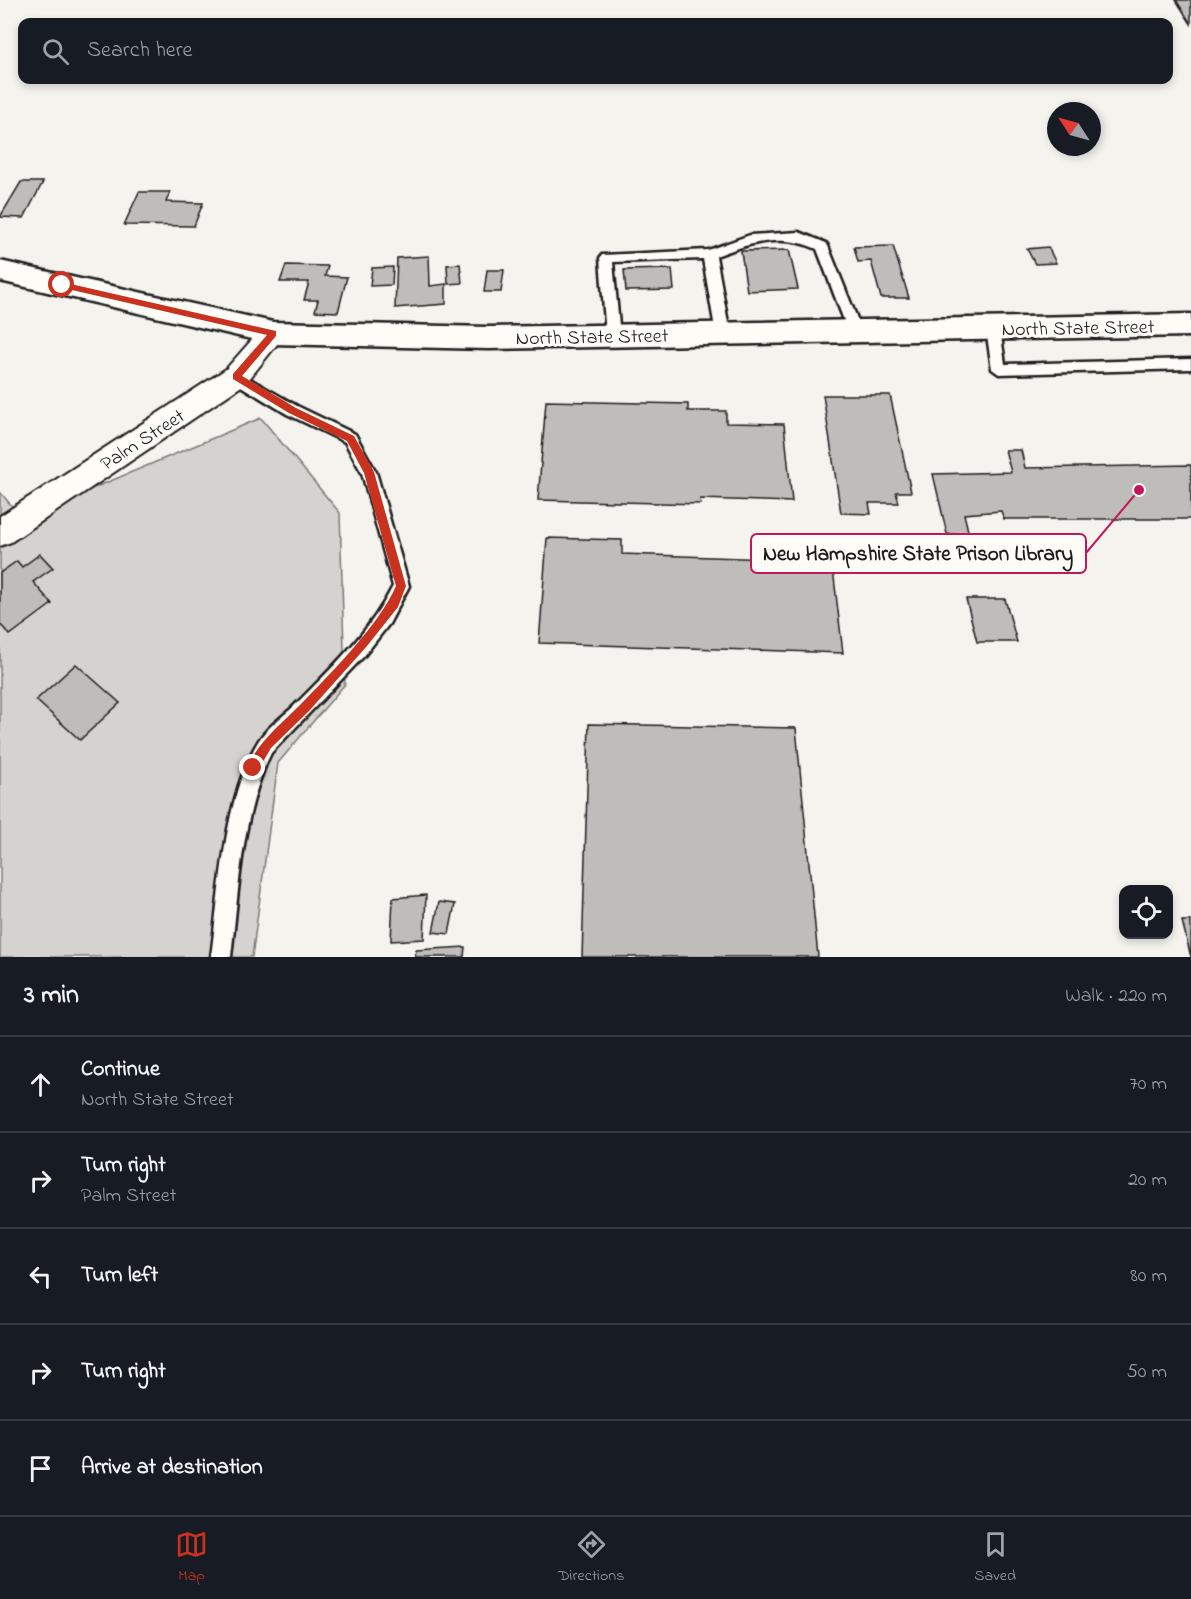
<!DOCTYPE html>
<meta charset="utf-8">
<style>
:root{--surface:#171b24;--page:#242831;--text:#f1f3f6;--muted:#9ea1a6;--line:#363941;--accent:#c8321e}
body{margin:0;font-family:"Indie Flower",sans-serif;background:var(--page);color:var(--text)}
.controls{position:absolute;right:18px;bottom:18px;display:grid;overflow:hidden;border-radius:12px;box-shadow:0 3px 9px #0003}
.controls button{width:54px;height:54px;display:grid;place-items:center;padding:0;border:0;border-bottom:2px solid var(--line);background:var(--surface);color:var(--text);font:30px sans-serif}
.compass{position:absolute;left:1047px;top:102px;width:54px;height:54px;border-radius:50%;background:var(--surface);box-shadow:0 3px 9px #0003;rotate:306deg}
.stop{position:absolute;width:18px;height:18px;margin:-14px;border:4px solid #c8321e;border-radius:50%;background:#fff}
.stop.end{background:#c8321e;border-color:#fff;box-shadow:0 2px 6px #0008}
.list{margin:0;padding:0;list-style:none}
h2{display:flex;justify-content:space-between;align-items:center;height:78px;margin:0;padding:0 24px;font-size:26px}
h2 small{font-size:20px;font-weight:400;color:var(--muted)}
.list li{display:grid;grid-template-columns:39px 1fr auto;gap:18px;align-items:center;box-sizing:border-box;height:96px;padding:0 24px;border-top:2px solid var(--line)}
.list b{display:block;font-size:22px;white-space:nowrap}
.list p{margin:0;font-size:20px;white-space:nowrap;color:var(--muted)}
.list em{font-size:20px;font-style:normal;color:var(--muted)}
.icon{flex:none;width:33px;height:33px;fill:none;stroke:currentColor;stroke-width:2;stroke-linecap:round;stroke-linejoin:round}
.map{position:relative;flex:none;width:1191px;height:957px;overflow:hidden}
.search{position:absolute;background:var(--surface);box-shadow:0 3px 9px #0003;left:18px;right:18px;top:18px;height:66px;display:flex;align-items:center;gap:15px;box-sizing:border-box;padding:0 21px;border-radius:12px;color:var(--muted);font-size:22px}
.sheet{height:558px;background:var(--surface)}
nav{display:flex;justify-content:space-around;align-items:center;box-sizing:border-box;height:84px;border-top:2px solid var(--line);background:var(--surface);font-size:16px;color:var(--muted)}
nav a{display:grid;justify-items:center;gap:3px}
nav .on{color:var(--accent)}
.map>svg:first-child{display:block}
.green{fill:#d4d3cf;stroke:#787876;stroke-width:1.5}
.building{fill:#bebdba;stroke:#1c1c1c;stroke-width:1.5}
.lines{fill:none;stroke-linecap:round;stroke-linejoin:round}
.lane-casing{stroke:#1c1c1c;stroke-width:5}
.street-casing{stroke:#1c1c1c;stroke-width:4}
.primary-casing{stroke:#1c1c1c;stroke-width:5}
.lane{fill:#fdfcf7;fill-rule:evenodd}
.street{fill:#fdfcf7;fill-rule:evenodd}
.primary{fill:#fdfcf7;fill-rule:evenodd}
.route{fill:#c8321e}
.labels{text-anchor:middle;stroke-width:6;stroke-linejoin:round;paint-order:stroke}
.street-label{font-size:20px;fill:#1c1c1c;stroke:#fdfcf7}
.leader{fill:none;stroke:#c2185b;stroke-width:2}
.callout-dot{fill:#c2185b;stroke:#fdfcf7;stroke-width:2}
.callout{fill:#fdfcf7;stroke:#c2185b;stroke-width:2}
.callout-label{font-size:21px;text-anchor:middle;font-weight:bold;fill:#1c1c1c}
</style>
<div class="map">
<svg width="1191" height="957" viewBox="0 0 1191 957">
<rect width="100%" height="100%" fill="#f4f3ee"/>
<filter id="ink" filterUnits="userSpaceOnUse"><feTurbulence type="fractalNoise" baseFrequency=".0167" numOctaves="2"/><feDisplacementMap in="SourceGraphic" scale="12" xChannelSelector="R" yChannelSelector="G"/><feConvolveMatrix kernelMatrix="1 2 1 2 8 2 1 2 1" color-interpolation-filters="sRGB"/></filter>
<g filter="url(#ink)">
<path class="green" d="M261,418L340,513L345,684L278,763L252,957H0V492L22,518Z"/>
<g class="building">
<path d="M1176,0H1191V24Z"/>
<path d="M21,182H43L24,218L0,217Z"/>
<path d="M139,192H170L166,202L203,203L194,226L124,225Z"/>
<path d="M893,246L909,298H881L871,261L858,262L854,247Z"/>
<path d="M1048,247L1056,263L1035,264L1027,249Z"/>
<path d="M789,250L798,289L747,291L741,251Z"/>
<path d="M429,256L430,286L446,284V304L395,308L397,258Z"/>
<path d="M460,264L462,283L448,284L447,265Z"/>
<path d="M286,265L328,266L325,276L347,277L338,312L315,311L318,300H304L309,282H280Z"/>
<path d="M393,267L392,285L370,286L372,268Z"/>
<path d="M672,269L674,290L626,291L624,270Z"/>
<path d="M487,270H504L501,292H484Z"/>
<path d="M823,395H890L911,492H896L899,503H869L871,514L841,513Z"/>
<path d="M546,401L688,404V411H726V423L784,424L792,502L700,499L701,504L538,500Z"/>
<path d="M1005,450H1021L1025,468L1191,465V519H1004L1001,511L964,514L969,535L947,534L933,474L1011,472Z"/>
<path d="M547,538L622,540V554L832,561L843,653L539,643Z"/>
<path d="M40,554L53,568L33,582L52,604L10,635L0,624V573L17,561L22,567Z"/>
<path d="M966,599H1005L1017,642H977Z"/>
<path d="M76,664L120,703L80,740L36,700Z"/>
<path d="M589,724L796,728L818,957H582Z"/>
<path d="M426,895L424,939L391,941L393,898Z"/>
<path d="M439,902L455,904L449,934L433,932Z"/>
<path d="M1182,921H1191V957Z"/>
<path d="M465,947L464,957H415L416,950Z"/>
</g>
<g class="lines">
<g class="lane-casing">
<g id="lane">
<path d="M799,232L826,243L828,246L862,331L860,334L855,336L848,331L817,249C781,233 751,243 716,256L730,334L723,339L716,334L703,259L613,262L620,336L613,341L606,336L600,258L602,255L708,250L750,235Z"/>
<path d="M993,324L1000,329L1005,364L1191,359V369L999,374L992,369L986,329Z"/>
<path d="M236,371L297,406L355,434L376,472L409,586L389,624L364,656L271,753C241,815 239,889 231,957H211C220,892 224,795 259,740C268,726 283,717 295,705C331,669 370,632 393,586L362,473L345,442L287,414L231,380L229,376L231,372Z"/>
</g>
</g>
<g class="street-casing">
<path id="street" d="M273,323L282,326L286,333L246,383L11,542L0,546V516L226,369L264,326Z"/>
</g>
<g class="primary-casing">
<path id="primary" d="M0,261L273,322L488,327L1191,314V336L488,349L273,344L0,281Z"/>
</g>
<use href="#lane" class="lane"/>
<use href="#street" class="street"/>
<use href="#primary" class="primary"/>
</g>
</g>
<path class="route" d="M62,282L276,331V336L242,376L296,408L354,436L374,472L406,586L398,607L367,646L309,711L271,748L257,772L253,774L247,768C258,742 280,725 300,705C329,675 380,624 396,586L364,473L347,441L289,413L233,379V374L267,335L59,287L58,285Z"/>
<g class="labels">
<g class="street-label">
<text transform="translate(1078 327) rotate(-1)" y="7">North State Street</text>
<text transform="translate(592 336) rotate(-1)" y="7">North State Street</text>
<text transform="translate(142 439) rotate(-33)" y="7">Palm Street</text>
</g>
</g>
<path class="leader" d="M1139 490L1086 553"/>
<circle class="callout-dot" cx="1139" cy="490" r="6"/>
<rect class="callout" x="751" y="534" width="335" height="39" rx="6"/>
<g class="callout-label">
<text x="918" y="560">New Hampshire State Prison Library</text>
</g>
</svg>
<div class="controls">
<button><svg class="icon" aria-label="locate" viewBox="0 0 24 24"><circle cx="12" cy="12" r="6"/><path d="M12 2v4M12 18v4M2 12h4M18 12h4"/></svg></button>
</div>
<svg class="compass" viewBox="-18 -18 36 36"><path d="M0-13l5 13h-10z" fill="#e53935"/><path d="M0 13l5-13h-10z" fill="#9ea1a6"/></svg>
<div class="stop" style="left:62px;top:285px"></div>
<div class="stop end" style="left:253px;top:768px"></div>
<div class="search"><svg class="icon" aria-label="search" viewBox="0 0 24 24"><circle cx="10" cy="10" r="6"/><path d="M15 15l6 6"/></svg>Search here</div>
</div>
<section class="sheet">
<h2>3 min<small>Walk · 220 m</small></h2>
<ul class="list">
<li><svg class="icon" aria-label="ahead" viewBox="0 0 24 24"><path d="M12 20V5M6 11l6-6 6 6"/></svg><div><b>Continue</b><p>North State Street</p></div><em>70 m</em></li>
<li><svg class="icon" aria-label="right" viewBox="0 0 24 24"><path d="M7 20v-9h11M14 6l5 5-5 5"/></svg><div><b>Turn right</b><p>Palm Street</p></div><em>20 m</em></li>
<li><svg class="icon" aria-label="left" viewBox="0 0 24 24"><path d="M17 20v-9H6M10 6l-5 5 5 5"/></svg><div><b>Turn left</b></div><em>80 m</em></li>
<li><svg class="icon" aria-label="right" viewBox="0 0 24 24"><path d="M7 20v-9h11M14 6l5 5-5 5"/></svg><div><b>Turn right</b></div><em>50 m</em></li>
<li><svg class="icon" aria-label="arrive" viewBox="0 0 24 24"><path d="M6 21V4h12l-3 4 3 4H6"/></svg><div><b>Arrive at destination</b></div></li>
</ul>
</section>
<nav>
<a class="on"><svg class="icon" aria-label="map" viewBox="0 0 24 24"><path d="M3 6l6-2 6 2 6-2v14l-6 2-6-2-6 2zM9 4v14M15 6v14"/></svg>Map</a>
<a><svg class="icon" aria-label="directions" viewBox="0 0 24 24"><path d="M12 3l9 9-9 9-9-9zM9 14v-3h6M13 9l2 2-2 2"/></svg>Directions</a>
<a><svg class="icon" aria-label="saved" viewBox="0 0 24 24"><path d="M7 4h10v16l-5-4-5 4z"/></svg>Saved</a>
</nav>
